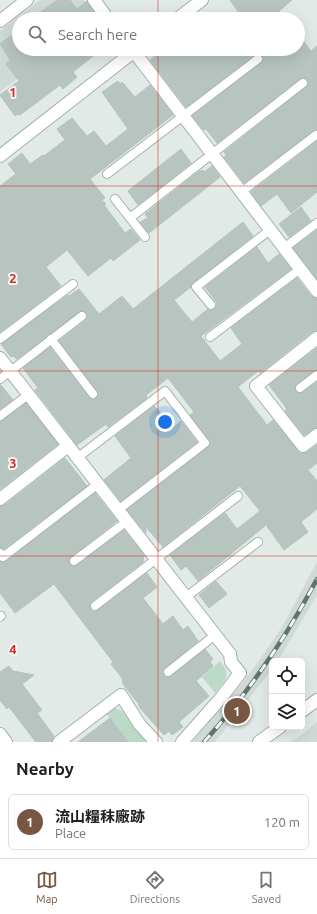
<!DOCTYPE html>
<meta charset="utf-8">
<style>
:root{--surface:#fff;--page:#f2f2f2;--text:#202124;--muted:#757577;--line:#e0e0e0;--accent:#775642}
body{margin:0;font-family:Ubuntu,"Noto Sans JP",sans-serif;background:var(--page);color:var(--text)}
.controls{position:absolute;right:12px;bottom:12px;display:grid;overflow:hidden;border-radius:6px;box-shadow:0 4px 16px #0002}
.controls button{width:36px;height:36px;display:grid;place-items:center;padding:0;border:0;border-bottom:1px solid var(--line);background:var(--surface);color:var(--text);font:20px sans-serif}
.you{position:absolute;left:165px;top:422px;width:14px;height:14px;margin:-10px;border:3px solid #fff;border-radius:50%;background:#1a73e8;box-shadow:0 0 0 6px #1a73e833}
.badge{display:grid;place-items:center;width:26px;height:26px;border-radius:50%;background:var(--accent);color:#fff;font-size:13px;font-weight:700}
.pin{position:absolute;translate:-50% -50%;border:2px solid #fff;box-shadow:0 1px 4px #0006}
.list{margin:0;padding:0;list-style:none}
h2{display:flex;justify-content:space-between;align-items:center;height:52px;margin:0;padding:0 16px;font-size:17px}
h2 small{font-size:13px;font-weight:400;color:var(--muted)}
.list li{display:grid;grid-template-columns:26px 1fr auto;gap:12px;align-items:center;box-sizing:border-box;height:56px;margin:0 8px 8px;padding:0 8px;border:1px solid var(--line);border-radius:6px}
.list b{display:block;font-size:15px;white-space:nowrap}
.list p{margin:0;font-size:13px;white-space:nowrap;color:var(--muted)}
.list em{font-size:13px;font-style:normal;color:var(--muted)}
.icon{flex:none;width:22px;height:22px;fill:none;stroke:currentColor;stroke-width:2;stroke-linecap:round;stroke-linejoin:round}
.map{position:relative;flex:none;width:317px;height:742px;overflow:hidden}
.search{position:absolute;background:var(--surface);box-shadow:0 4px 16px #0002;left:12px;right:12px;top:12px;height:44px;display:flex;align-items:center;gap:10px;box-sizing:border-box;padding:0 14px;border-radius:22px;color:var(--muted);font-size:15px}
.sheet{height:116px;background:var(--surface)}
nav{display:flex;justify-content:space-around;align-items:center;box-sizing:border-box;height:56px;border-top:1px solid var(--line);background:var(--surface);font-size:11px;color:var(--muted)}
nav a{display:grid;justify-items:center;gap:2px}
nav .on{color:var(--accent)}
.map>svg:first-child{display:block}
.built{fill:#cfd9d6}
.green{fill:#bcd9c8}
.building{fill:#b7c4c0;stroke:#b4c3bf}
.lines{fill:none;stroke-linecap:round;stroke-linejoin:round}
.service-casing{stroke:#a4b1ae;stroke-width:10}
.minor-casing{stroke:#a4b1ae;stroke-width:14}
.tertiary-casing{stroke:#a4b1ae;stroke-width:14}
.service{stroke:#fff;stroke-width:8}
.minor{stroke:#fff;stroke-width:12}
.tertiary{stroke:#fff;stroke-width:12}
.rail-casing{stroke:#5e7471;stroke-width:4.5}
.rail{stroke:#f1f7f5;stroke-width:3;stroke-dasharray:9;stroke-linecap:butt}
.grid{fill:none;stroke:#d62828;stroke-width:1;stroke-opacity:0.55}
.grid-label{font-size:13px;text-anchor:middle;font-weight:bold;fill:#d62828;stroke:#f1f7f5;stroke-width:4;stroke-linejoin:round;paint-order:stroke}
</style>
<div class="map">
<svg width="317" height="742" viewBox="0 0 317 742">
<rect width="100%" height="100%" fill="#e1eae7"/>
<g class="built">
<path d="M40,0H84L97,17L95,19H19V49H56L0,92V31Z"/>
<path d="M317,562V595L281,656L278,661H272V669L215,742H192L240,686L263,655L282,627Z"/>
<path d="M317,722V742H290L301,735Z"/>
</g>
<g class="green">
<path d="M220,661C232,676 225,680 215,693L202,677Z"/>
<path d="M115,708L122,711L146,742H128L107,714Z"/>
</g>
<g class="building">
<path d="M57,0H70L77,9L87,1L95,14L89,19H32Z"/>
<path d="M230,0H292L279,11L286,19H243Z"/>
<path d="M19,30V49H102L73,72L77,77L63,89L60,85L20,115L18,114L15,116L0,95L19,81L6,64L10,60L0,44Z"/>
<path d="M298,34L311,51L317,46V130L313,131L244,183L224,157L226,155L224,152L306,87L308,83L307,79H300L217,143L206,129L204,130L192,116L261,63L263,59L262,55H255L186,107L150,60L161,49H298Z"/>
<path d="M118,81L120,84L122,82L135,97L150,85L173,115L90,179L105,198L102,200L106,204L104,205L125,233L131,229L140,240L113,261L111,258L88,276L67,250L46,267L61,286L0,332V186L16,174L8,164L22,153L30,164L43,155L44,156L65,140L57,129L72,118L87,136L94,131L106,146L128,129L102,92Z"/>
<path d="M317,141V192L291,213L277,194L261,206L251,192Z"/>
<path d="M181,149L191,163L138,205L128,191Z"/>
<path d="M212,166L220,177L149,233L140,222L148,218L145,214L198,172L203,170L204,172Z"/>
<path d="M301,207L311,221L289,237L279,224Z"/>
<path d="M243,222L253,236L193,283L191,287L174,300L192,322L208,309H214L217,303L205,287L257,247L268,263L279,254L291,269L201,336L220,361L242,344L231,328L297,278L311,296L317,298V331L312,332L260,373L258,371L238,387L267,425L273,420L300,453L307,452L317,445V463L308,470L317,481V509L301,522L308,532L284,550L266,525L198,581L186,566L181,570L170,555L225,513L237,529L260,511L240,486L163,547L146,527V533L127,510L210,445L209,440L190,415L194,412L168,378L146,395L147,398L108,427L106,424L77,445L35,390L38,388L23,368L50,347L89,397L93,399L97,398V391L59,341L86,320L87,313L84,311L79,312L17,359L13,356L11,357L1,344L68,295L69,296L79,289L99,314L122,296L133,309Z"/>
<path d="M317,230V279L293,248Z"/>
<path d="M317,348V370L295,386L296,392L301,393L317,382V428L304,435L285,411L287,409L269,385Z"/>
<path d="M0,384L13,400L0,409Z"/>
<path d="M26,403L58,444L0,489V421Z"/>
<path d="M154,406L174,427L181,421L197,442L121,501L104,480L131,458L115,436Z"/>
<path d="M65,458L87,486L4,549L0,548V506L5,505Z"/>
<path d="M95,493L117,521L71,557L69,561L70,565H77L124,530L144,555L143,562L91,602L90,609L93,611L98,610L147,573L157,587L143,598L163,624L173,616L183,630L188,626L198,641L165,668L163,675L166,677L171,676L205,649L213,659L210,662L213,666L196,681L209,696L179,722L183,727L172,735L169,731L164,735L140,708L138,703L123,684L122,678L111,664L113,662L54,584L15,613L0,593V561H6Z"/>
<path d="M216,581L227,594L209,608L199,595Z"/>
<path d="M9,666L13,671L34,675L22,684L42,710L37,713L54,736L52,742H36L9,707L7,709L0,700V672Z"/>
<path d="M110,718L128,742H78Z"/>
</g>
<g class="lines">
<g class="service-casing">
<g id="service">
<path d="M107,174L258,59"/>
<path d="M240,193L316,135"/>
<path d="M115,199L145,237"/>
<path d="M130,218L303,83"/>
<path d="M284,248L317,223"/>
<path d="M211,305L196,287L270,230"/>
<path d="M210,337L300,269"/>
<path d="M0,339L73,284"/>
<path d="M51,339L93,394"/>
<path d="M0,379L82,316"/>
<path d="M300,388L317,375"/>
<path d="M0,416L28,395"/>
<path d="M77,458L165,391L205,443L118,510"/>
<path d="M0,553L3,557L98,484"/>
<path d="M74,561L127,521"/>
<path d="M186,597L258,542"/>
<path d="M95,606L238,496"/>
<path d="M0,617L1,616"/>
<path d="M168,672L215,635"/>
</g>
</g>
<g class="minor-casing">
<g id="minor">
<path d="M94,0L108,19"/>
<path d="M177,19L202,0"/>
<path d="M0,21L27,0"/>
<path d="M132,49L317,291"/>
<path d="M0,156L137,49"/>
<path d="M317,338L256,386L303,446L317,435"/>
<path d="M0,358L230,654L231,662L240,673L221,698L182,742"/>
<path d="M0,499L68,446"/>
<path d="M0,734L6,742"/>
<path d="M59,742L121,695L140,725L156,742"/>
</g>
</g>
<g class="tertiary-casing">
<g id="tertiary">
<path d="M302,711L317,700"/>
<path d="M259,742L280,727"/>
</g>
</g>
<use href="#service" class="service"/>
<use href="#minor" class="minor"/>
<use href="#tertiary" class="tertiary"/>
<g class="rail-casing">
<path id="rail" d="M204,742C249,692 286,638 317,579"/>
</g>
<use href="#rail" class="rail"/>
</g>
<path class="grid" d="M158,0V19M158,49V742M0,186H317M0,371H317M0,556H317"/>
<g class="grid-label">
<text x="13" y="97">1</text>
<text x="13" y="283">2</text>
<text x="13" y="468">3</text>
<text x="13" y="654">4</text>
</g>
</svg>
<div class="controls">
<button><svg class="icon" aria-label="locate" viewBox="0 0 24 24"><circle cx="12" cy="12" r="6"/><path d="M12 2v4M12 18v4M2 12h4M18 12h4"/></svg></button>
<button><svg class="icon" aria-label="layers" viewBox="0 0 24 24"><path d="M12 4l9 5-9 5-9-5zM3 14l9 5 9-5"/></svg></button>
</div>
<div class="you"></div>
<div class="pin badge" style="left:237px;top:711px">1</div>
<div class="search"><svg class="icon" aria-label="search" viewBox="0 0 24 24"><circle cx="10" cy="10" r="6"/><path d="M15 15l6 6"/></svg>Search here</div>
</div>
<section class="sheet">
<h2>Nearby<small></small></h2>
<ul class="list">
<li><span class="badge">1</span><div><b>流山糧秣廠跡</b><p>Place</p></div><em>120 m</em></li>
</ul>
</section>
<nav>
<a class="on"><svg class="icon" aria-label="map" viewBox="0 0 24 24"><path d="M3 6l6-2 6 2 6-2v14l-6 2-6-2-6 2zM9 4v14M15 6v14"/></svg>Map</a>
<a><svg class="icon" aria-label="directions" viewBox="0 0 24 24"><path d="M12 3l9 9-9 9-9-9zM9 14v-3h6M13 9l2 2-2 2"/></svg>Directions</a>
<a><svg class="icon" aria-label="saved" viewBox="0 0 24 24"><path d="M7 4h10v16l-5-4-5 4z"/></svg>Saved</a>
</nav>
